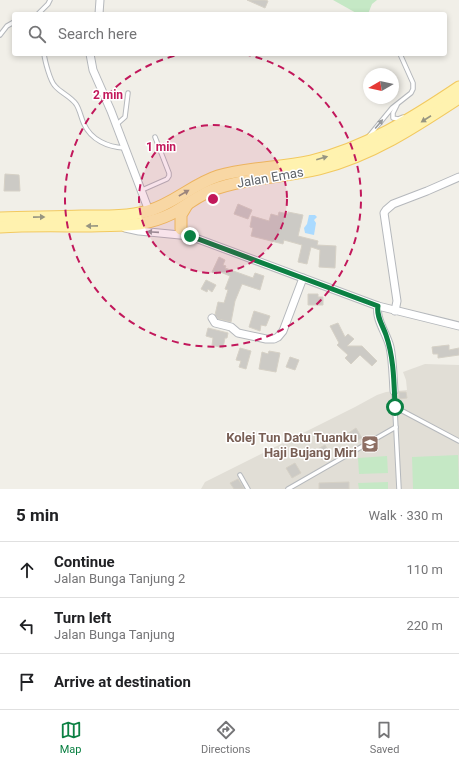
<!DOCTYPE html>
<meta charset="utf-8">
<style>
:root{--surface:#fff;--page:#f2f2f2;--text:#202124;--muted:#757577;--line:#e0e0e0;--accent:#0b8043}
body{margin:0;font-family:Roboto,sans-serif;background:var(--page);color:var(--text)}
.compass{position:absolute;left:363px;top:68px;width:36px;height:36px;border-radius:50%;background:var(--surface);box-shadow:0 2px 6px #0003;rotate:261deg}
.stop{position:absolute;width:12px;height:12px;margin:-9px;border:3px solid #0b8043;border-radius:50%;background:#fff}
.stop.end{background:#0b8043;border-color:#fff;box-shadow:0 1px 4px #0008}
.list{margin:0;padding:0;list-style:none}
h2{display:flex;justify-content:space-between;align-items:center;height:52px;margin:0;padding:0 16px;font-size:17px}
h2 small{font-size:13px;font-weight:400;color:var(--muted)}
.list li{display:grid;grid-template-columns:26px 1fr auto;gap:12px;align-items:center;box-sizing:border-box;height:56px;padding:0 16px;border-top:1px solid var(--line)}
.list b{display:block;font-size:15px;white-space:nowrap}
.list p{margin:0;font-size:13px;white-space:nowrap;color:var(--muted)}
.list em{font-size:13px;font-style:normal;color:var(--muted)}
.icon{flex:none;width:22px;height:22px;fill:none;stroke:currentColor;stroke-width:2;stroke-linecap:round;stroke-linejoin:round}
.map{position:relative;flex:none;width:459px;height:489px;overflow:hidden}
.search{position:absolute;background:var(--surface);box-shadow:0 2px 6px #0003;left:12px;right:12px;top:12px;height:44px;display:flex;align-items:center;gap:10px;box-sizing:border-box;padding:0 14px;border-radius:4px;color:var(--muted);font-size:15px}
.sheet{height:220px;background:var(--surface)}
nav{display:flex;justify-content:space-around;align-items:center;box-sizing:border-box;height:56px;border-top:1px solid var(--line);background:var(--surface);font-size:11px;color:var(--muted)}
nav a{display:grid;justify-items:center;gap:2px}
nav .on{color:var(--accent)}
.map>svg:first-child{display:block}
.education{fill:#e1ded6}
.green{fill:#c5e8c5}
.water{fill:#aadaff}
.building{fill:#cccac5;stroke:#d6d1c6}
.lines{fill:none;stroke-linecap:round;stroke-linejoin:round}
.lane-casing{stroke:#b5b8bc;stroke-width:5.5}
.street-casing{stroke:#b5b8bc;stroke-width:9}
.primary-casing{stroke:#f2c960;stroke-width:13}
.lane{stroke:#fff;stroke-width:3.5}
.street{stroke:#fff;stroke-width:7}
.primary{stroke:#fff2af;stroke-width:11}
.oneway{fill:#979581}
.oneway2{fill:#979a9d}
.route{stroke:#0b8043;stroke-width:5}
.ring{fill:none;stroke:#c2185b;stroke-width:2;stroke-dasharray:7 5}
.labels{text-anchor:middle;stroke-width:3;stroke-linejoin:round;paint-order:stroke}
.street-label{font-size:13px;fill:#5f6368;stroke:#fff}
.education-label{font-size:13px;font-weight:bold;fill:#785e54;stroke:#fff;text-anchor:end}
.centre{fill:#c2185b;stroke:#fff;stroke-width:2}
.ring-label{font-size:12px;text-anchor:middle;font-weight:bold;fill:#c2185b;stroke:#fff;stroke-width:3;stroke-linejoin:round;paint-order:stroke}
</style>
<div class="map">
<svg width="459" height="489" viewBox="0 0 459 489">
<rect width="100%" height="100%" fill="#f1efe8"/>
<path class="education" d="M425,364L459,365V489H201L205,482L355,407L377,395L386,392L407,390L406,380L403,372Z"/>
<g class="green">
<path d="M333,0H377L372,4L368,14H358Z"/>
<path d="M458,455L459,489H413L412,457Z"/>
<path d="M387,456L388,473L359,474L358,458Z"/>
<path d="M388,482V489H359L358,483Z"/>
</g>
<path class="water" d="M309,215H315L317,217L314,220L316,223L314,235L305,233L304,228L307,224Z"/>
<g class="building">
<path d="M247,0H265L268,1L265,8Z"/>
<path d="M5,174L19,175L20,191H4Z"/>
<path d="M238,204L252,210L248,219L234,214Z"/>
<path d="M279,212L288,214V212L303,215L298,236L318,241L317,245L336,246L335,268L319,267L320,250L311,247L307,264L298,262L302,245L284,240L283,244L251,236L253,228L250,227L252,216L269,221L271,214L278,216Z"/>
<path d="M219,257L225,260L223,265L226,266L225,268L253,278L255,273L264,276L260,290L242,284L235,301L231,322L218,319L215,315L218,302L224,303L228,290L225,289L230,276L218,271L217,274L212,272Z"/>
<path d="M206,280L216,285L212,292L208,289L207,292L201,289Z"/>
<path d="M308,294H318V297H323V305H308Z"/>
<path d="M254,311L270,316L266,326L261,325L260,331L249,327Z"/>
<path d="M338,323L345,337L348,334L354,339L347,346H362L377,361L372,366L360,355L351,364L345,358L348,355L337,345L339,343L330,326Z"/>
<path d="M208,328L228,333L227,338H225L223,348L212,345L213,338L206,336Z"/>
<path d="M449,345V350L459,348V355L438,358V354H433L432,347Z"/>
<path d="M240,348L251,351L246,369L239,367L241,361L236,360Z"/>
<path d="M269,351L280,353L276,372L259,369L262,352L268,354Z"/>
<path d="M290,357L299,360L295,370L286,367Z"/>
<path d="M399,392H406L407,398L399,399Z"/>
<path d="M356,428L362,438L353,443L347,434Z"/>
<path d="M325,445L331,455L322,460L316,450Z"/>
<path d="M295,463L301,473L292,478L286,468Z"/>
<path d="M238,479L244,488V489H234L230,483Z"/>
<path d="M349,482V489H319V483Z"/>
</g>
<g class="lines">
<g class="lane-casing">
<g id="lane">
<path d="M38,14L48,4L50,0"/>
<path d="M0,35L7,26L14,22"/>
<path d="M44,54C45,61 50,81 55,86C61,93 70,96 76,104C80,110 81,118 84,124C91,140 108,147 124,148"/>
<path d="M397,105L393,113V118L398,119L403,117"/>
<path d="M116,125L125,117L128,93"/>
<path d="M369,136L392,108L411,93L413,89V83L400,54"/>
<path d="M142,190L167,179L169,176V173L155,137"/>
<path d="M394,391L399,489"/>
<path d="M395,407L459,441"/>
<path d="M240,475L248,489"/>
<path d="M288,489L396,427"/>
</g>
</g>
<g class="street-casing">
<g id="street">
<path d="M99,14L100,0"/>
<path d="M90,54L93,70L111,111L149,211"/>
<path d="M125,228L139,231L190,236L378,306L459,326"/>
<path d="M378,306C375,319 387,334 390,347C393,362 393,376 394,391"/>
<path d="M395,311L397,301L384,213L386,210L393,204L427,191L459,177"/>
<path d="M212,318L215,323L231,327L238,333L266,339H274L278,337L283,331L303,278"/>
</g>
</g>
<g class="primary-casing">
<g id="primary">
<path d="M0,218C27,217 54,217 82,216C104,216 126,217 148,211C173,204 193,184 218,176C248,167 280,168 311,161C365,148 413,118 459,87"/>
<path d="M0,227C30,225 61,226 91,226C107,225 123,226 139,224C150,222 161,219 171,214C187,206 200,193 218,188C251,177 286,177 319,169C371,156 415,127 459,98"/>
<path d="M181,229V215L187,205"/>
</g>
</g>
<use href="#lane" class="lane"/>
<use href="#street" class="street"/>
<use href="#primary" class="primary"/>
</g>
<defs><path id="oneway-solid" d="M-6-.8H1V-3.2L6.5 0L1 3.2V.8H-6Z"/></defs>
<g class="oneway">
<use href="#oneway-solid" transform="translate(426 119) rotate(147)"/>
<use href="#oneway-solid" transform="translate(322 158) rotate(-16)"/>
<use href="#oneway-solid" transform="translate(184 193) rotate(-30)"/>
<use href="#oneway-solid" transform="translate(39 217) rotate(-1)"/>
<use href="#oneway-solid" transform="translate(92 226) rotate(179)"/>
</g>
<g class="oneway2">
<use href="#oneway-solid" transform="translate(379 124) rotate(-50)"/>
<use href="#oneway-solid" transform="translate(153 232) rotate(-176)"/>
</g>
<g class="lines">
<path class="route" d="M190,236L378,306C376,316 383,326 386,335C394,358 394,383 395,407"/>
</g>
<circle cx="213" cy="199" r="74" fill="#c2185b" fill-opacity=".12"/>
<g class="ring">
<circle cx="213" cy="199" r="74"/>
<path d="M244 54A148 148 0 1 1 182 54"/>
</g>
<defs>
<g id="school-square" transform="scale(0.9)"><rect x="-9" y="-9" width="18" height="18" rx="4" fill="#8d6e63" stroke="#fff"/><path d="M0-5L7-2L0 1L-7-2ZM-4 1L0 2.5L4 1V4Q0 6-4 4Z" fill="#fff"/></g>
</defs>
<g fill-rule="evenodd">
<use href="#school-square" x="370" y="444"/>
</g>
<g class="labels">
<g class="street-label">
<text transform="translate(270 177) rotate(-10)" y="5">Jalan Emas</text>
</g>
<g class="education-label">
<text x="357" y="442">Kolej Tun Datu Tuanku<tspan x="357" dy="15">Haji Bujang Miri</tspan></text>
</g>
</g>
<circle cx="213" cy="199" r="6" class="centre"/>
<g class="ring-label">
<text x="108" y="99">2 min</text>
<text x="161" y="151">1 min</text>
</g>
</svg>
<svg class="compass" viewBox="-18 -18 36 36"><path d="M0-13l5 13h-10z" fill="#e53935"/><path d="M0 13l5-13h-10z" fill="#757577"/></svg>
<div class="stop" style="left:395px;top:407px"></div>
<div class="stop end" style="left:190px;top:236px"></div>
<div class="search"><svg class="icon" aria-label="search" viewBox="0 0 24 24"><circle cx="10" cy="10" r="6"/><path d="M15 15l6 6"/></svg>Search here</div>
</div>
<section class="sheet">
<h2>5 min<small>Walk · 330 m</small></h2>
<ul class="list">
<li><svg class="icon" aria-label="ahead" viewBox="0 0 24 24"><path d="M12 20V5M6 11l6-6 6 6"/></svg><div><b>Continue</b><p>Jalan Bunga Tanjung 2</p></div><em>110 m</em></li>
<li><svg class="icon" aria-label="left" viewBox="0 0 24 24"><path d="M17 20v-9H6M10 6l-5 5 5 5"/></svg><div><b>Turn left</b><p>Jalan Bunga Tanjung</p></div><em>220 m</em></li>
<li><svg class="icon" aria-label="arrive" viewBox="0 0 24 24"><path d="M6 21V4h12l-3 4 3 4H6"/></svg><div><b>Arrive at destination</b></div></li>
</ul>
</section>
<nav>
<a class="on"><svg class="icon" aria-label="map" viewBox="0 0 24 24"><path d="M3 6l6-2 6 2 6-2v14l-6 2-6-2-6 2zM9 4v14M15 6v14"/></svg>Map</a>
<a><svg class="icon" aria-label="directions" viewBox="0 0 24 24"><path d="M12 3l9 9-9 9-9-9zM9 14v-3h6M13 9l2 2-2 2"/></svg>Directions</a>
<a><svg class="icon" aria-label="saved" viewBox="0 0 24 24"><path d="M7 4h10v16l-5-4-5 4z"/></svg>Saved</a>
</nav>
